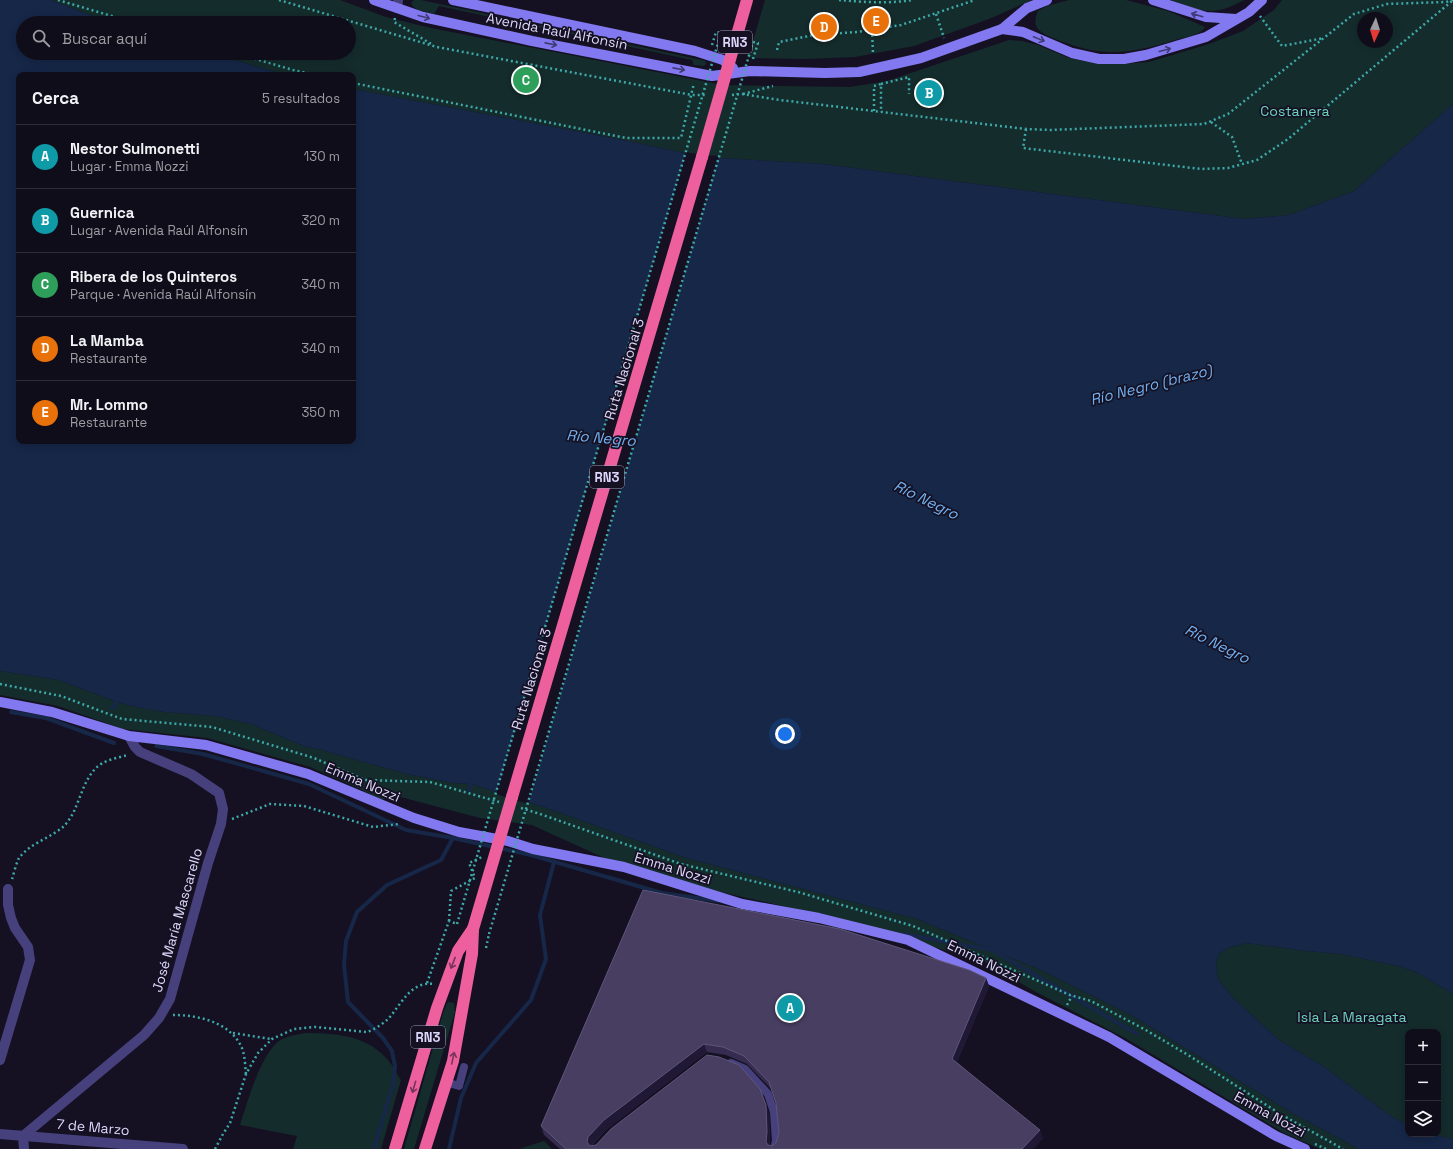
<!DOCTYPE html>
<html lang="es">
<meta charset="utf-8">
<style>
:root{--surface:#100d1a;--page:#191623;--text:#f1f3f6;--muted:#9c9ca2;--line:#302d39;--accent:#0b8043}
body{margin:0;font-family:"Space Grotesk",sans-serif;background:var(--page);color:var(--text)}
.controls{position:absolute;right:12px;bottom:12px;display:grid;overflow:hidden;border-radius:8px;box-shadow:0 2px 10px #0003}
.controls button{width:36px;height:36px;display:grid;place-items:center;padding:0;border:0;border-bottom:1px solid var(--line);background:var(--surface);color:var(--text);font:20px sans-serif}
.compass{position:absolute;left:1357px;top:12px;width:36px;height:36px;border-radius:50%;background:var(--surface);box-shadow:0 2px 10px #0003;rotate:184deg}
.you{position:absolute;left:785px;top:734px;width:14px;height:14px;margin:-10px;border:3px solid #fff;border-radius:50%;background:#1a73e8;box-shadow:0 0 0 6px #1a73e833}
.badge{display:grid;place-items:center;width:26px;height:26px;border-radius:50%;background:var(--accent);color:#fff;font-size:13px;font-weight:700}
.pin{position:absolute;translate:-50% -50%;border:2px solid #fff;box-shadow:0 1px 4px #0006}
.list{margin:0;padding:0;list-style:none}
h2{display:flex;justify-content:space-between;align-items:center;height:52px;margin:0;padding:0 16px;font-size:17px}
h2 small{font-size:13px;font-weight:400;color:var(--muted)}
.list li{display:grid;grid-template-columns:26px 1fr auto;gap:12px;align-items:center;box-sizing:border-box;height:64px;padding:0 16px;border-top:1px solid var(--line)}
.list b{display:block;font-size:15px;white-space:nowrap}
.list p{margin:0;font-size:13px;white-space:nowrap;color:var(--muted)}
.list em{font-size:13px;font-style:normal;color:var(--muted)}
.icon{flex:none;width:22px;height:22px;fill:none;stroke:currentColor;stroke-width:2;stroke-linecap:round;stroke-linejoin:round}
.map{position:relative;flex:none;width:1453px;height:1149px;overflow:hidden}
.search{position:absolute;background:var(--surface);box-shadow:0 2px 10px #0003;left:16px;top:16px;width:340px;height:44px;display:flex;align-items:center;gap:10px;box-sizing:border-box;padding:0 14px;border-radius:22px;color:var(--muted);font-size:15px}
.panel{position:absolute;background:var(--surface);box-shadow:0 2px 10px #0003;left:16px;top:72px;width:340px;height:372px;border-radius:8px}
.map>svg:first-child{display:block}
.green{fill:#152c2c;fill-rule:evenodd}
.water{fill:#162748}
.pier{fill:#151123}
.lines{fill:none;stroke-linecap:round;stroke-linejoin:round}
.stream{stroke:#162748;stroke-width:4}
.path{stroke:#3da9a8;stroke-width:2.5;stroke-dasharray:2 3;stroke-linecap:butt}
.lane{stroke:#46417d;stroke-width:8}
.street{stroke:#46417d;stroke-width:10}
.secondary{stroke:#8279f0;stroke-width:10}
.highway{stroke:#ed609d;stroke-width:12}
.path-bridge{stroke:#3da9a8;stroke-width:2.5;stroke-dasharray:2 3;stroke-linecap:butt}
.highway-bridge{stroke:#ed609d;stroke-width:12}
.wall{fill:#352c4f;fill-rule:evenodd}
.shaded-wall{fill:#201936}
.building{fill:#473e61;stroke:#5e567a;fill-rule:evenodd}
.oneway{stroke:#413b75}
.oneway2{stroke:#76355a}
.labels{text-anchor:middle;stroke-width:3.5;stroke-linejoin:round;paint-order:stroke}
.shield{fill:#151123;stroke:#a19cba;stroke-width:1}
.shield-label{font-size:13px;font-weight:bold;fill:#ddd7fb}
.street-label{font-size:14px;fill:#ddd7fb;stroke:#151123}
.park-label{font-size:14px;fill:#6bd3be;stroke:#151123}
.water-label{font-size:15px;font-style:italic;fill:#71afef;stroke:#151123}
</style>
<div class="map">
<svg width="1453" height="1149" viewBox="0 0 1453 1149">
<rect width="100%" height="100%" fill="#151123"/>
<g class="green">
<path d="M51,0H340L386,17L431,28L723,85L777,86L850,87L887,81L1009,40L1022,41L1038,45L1069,58L1097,64H1123L1149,62L1209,44L1243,31L1274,10L1282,0H1453V104L1354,191L1289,215L1244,219L823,164L702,157L628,141L353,89V75H287L267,70L212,53H349V23H116L84,13ZM1363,18H1387V42H1363Z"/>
<path d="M414,0H421L702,60L705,61L706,64L704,66L694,65L692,60L439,6L434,14C426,11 414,11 411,3Z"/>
<path d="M765,0H1032L989,19L914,46L855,57L805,59L748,58Z"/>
<path d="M1069,0H1126L1168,11L1205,27C1200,35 1186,37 1178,39C1128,55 1102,58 1053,38C1039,32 1031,27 1038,11L1047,6Z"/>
<path d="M1171,0H1244C1213,17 1202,12 1171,0Z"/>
<path d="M0,671L59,680L117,702L136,707L164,712L215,716L251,724L306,747L322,750L367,763L407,774L453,783L471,784L544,807L686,858L917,919L1043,971L1131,1015L1294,1114L1359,1149H1320L1284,1133L1125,1038L1034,991L985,962L827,916L685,884L624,867L532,825L480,818L397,796L381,800L362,790L310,767L207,738L123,729L58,706L0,695Z"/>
<path d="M1247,943L1306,951L1341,954L1402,967L1418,973L1453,994V1139L1430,1134H1438V1032H1408V1125L1392,1117L1324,1067L1279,1040L1233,998L1218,979L1216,963L1219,954L1228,948Z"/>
<path d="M448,1002L454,1003L455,1012L414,1149H404L444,1010Z"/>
<path d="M305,1033C333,1033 365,1035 385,1057C392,1063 396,1073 401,1080L381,1149H293L297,1136L240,1125C247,1104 260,1055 279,1041C286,1036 296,1035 305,1033Z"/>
<path d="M544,1141L552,1149H519Z"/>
</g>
<path class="water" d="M0,0H51L84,13L116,23H23V53H212L267,70L287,75H19V441H353V89L628,141L702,157L823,164L1244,219L1289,215L1354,191L1453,104V994L1418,973L1402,967L1341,954L1306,951L1247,943L1228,948L1219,954L1216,963L1218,979L1233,998L1279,1040L1324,1067L1392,1117L1408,1125V1134H1430L1453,1139V1149H1359L1294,1114L1131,1015L1043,971L917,919L686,858L544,807L471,784L453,783L407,774L367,763L322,750L306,747L251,724L215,716L164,712L136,707L117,702L59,680L0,671Z"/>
<path class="pier" d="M686,152L702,155L719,156L528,804L496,794Z"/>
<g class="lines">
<g class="stream">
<path d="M112,708L117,702"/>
<path d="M11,712L46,718L114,743"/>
<path d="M156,746L203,754L309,784L406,830L453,838L531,855L662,893L718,901"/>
<path d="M469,790L471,784"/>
<path d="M904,934L992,950L1137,1034"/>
<path d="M374,1149L393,1085L395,1066L392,1051L383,1038L348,1002L344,965L346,941L357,912L387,885L441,860L453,838"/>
<path d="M449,1149L461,1098L476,1063L531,1000L546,959L540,915L554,862"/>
</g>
<g class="path">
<path d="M58,0L135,23"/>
<path d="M279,0L437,47L692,95H707"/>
<path d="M839,0C863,2 888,4 912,0"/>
<path d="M936,14L944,38"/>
<path d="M1260,16L1282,46L1324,38"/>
<path d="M395,18L394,22L433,45"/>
<path d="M872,30L873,54"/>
<path d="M753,42L758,43L753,59"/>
<path d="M712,45L716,32L721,33"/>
<path d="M777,50L779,42L814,35L857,32L901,25L975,0"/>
<path d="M235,53L293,70L316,75"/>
<path d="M353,83L626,138H681L694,83"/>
<path d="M881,84L909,77V94"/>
<path d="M743,94L773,86"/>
<path d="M732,95L742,94L780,100L1026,129L1050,130L1204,124L1228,114L1354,14L1387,4L1446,2L1453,0"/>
<path d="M874,111V86L881,84V112"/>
<path d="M1211,122L1232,137L1242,164"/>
<path d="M1026,129L1023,148L1201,169L1228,168L1257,160L1288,139L1452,1"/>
<path d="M0,684L61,696L122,719L212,727L314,758L365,780L430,782L499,802"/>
<path d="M521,808L543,815L681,864L798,892L913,926L1070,995L1091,1001L1144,1029L1188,1055L1282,1115L1343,1149"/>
<path d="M232,819L270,804L304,806L373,827L399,824"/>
<path d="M12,879C14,873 16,864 19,858C30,843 51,838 64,826C79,811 80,785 95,769C103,760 117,758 128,755"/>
<path d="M449,921L451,891L475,878L469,863L482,857"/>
<path d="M486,948L489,934"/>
<path d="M427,983L449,921L457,924"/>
<path d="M1067,1005L1072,996"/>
<path d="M173,1015C198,1015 229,1022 241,1046C245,1054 245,1065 246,1074"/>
<path d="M233,1033L271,1039"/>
<path d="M1315,1144L1326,1149"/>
<path d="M215,1149L223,1134L230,1123L246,1074L258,1053L272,1039L294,1029L315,1027L367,1032C375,1029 383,1024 389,1018C402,1003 411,981 434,984"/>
</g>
<g class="lane">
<path d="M731,1063L745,1069L768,1094L774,1112L776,1141L774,1149"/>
<path d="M446,1082L459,1086L464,1067"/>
</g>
<g class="street">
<path d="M397,8L398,0"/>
<path d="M0,1060L30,960L28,947L15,928L11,918L8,905V889"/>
<path d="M0,1134L183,1149"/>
<path d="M24,1149L23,1136L144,1035L159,1018L170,999L208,863L221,824L223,809L219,793L191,774L140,752L135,747L129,736"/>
</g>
<g class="secondary">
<path d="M374,0L423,17L532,41L712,76L750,71L825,73L859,72L921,58L1002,29L1027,8L1047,0"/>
<path d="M453,0L695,51L723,60L733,68"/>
<path d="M1153,0L1206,17L1236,19"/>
<path d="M1002,29L1023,32L1072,53L1099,59H1124L1146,55L1206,37L1249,12L1262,0"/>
<path d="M0,702L52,712L129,736L206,745L308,774L414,818L459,832L508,841L533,849L624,867L742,904L819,918L908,940L1109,1037L1276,1136L1305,1149"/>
</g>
<g class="highway">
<path d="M512,797L702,157"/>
<path d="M395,1149L437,1008L458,951L473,929"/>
<path d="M425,1149L453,1061L472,954L473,929"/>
</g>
<g class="path-bridge">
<path d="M457,924L721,33"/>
<path d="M489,934L753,42"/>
</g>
<g class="highway-bridge">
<path d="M702,157L747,0"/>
<path d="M473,929L512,797"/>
</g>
</g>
<path class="wall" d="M643,890L986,978L989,986L957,1062L1043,1138L1033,1149H560L544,1135L541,1126ZM707,1052L726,1055L747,1064L772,1090L776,1103L779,1132L776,1143L772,1146H770V1141L769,1113L591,1146L607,1129Z"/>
<g class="shaded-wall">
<path d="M986,978L989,986L955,1067L952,1059Z"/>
<path d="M704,1044L707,1052L607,1129L591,1145L590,1149L587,1142L588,1137L604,1120Z"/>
<path d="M760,1089L769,1113L770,1141L769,1149L766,1142Z"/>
<path d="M1040,1130L1043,1138L1033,1149H1022Z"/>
</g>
<path class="building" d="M643,890L840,929L969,970L986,978L952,1059L1040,1130L1022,1149H566L541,1126ZM704,1044L723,1047L744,1056L769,1082L776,1103L779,1132L776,1143L772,1146L768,1145L766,1142L767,1132L766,1105L760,1089L739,1065L719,1057L707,1055L611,1129L596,1145L590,1146L587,1142L588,1137L604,1120Z"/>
<defs><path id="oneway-shaft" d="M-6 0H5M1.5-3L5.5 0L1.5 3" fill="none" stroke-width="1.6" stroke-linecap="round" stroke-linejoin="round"/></defs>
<g class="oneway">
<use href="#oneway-shaft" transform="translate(1197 15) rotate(-164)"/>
<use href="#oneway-shaft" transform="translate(424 17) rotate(15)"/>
<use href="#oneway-shaft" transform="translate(1039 39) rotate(22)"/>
<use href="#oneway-shaft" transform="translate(551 44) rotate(11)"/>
<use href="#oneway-shaft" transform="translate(1165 50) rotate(-15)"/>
<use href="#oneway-shaft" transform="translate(679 69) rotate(11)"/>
</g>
<g class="oneway2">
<use href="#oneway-shaft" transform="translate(453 963) rotate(111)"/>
<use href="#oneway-shaft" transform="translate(453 1058) rotate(-78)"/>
<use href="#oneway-shaft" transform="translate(414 1087) rotate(106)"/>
</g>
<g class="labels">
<g class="shield">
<rect x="718" y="31" width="34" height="22" rx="3"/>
<rect x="590" y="466" width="34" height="22" rx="3"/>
<rect x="411" y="1026" width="34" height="22" rx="3"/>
</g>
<g class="shield-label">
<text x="735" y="47">RN3</text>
<text x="607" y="482">RN3</text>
<text x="428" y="1042">RN3</text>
</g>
<g class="street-label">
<text transform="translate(557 31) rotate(11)" y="5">Avenida Raúl Alfonsín</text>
<text transform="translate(624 369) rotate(-73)" y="5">Ruta Nacional 3</text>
<text transform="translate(531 679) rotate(-73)" y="5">Ruta Nacional 3</text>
<text transform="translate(363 782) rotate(23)" y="5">Emma Nozzi</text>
<text transform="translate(673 868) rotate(17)" y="5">Emma Nozzi</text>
<text transform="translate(177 920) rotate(-74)" y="5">José María Mascarello</text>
<text transform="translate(984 961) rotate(26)" y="5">Emma Nozzi</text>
<text transform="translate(1270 1114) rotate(29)" y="5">Emma Nozzi</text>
<text transform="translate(93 1127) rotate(5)" y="5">7 de Marzo</text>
</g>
<g class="park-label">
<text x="1295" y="116">Costanera</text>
<text x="1352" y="1022">Isla La Maragata</text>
</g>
<g class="water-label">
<text transform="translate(1151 385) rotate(-14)" y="5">Río Negro (brazo)</text>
<text transform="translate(601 438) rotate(5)" y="5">Río Negro</text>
<text transform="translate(926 500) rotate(26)" y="5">Río Negro</text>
<text transform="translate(1217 644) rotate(26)" y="5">Río Negro</text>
</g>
</g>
</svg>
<div class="controls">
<button>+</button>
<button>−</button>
<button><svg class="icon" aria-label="layers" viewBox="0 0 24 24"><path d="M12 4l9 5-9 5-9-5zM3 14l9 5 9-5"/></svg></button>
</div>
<svg class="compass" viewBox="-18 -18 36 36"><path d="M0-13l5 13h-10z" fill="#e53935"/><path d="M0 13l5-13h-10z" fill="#9c9ca2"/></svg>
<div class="you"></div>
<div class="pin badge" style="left:790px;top:1008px;background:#0f9aa8">A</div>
<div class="pin badge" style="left:929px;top:93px;background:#0f9aa8">B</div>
<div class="pin badge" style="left:526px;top:80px;background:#2e9e5b">C</div>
<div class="pin badge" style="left:824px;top:27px;background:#e8710a">D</div>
<div class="pin badge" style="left:876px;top:21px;background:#e8710a">E</div>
<div class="search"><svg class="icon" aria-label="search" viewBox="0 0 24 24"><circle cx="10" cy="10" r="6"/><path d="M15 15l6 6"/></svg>Buscar aquí</div>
<section class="panel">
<h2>Cerca<small>5 resultados</small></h2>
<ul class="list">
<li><span class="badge" style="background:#0f9aa8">A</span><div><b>Nestor Sulmonetti</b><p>Lugar · Emma Nozzi</p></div><em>130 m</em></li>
<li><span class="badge" style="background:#0f9aa8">B</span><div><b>Guernica</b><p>Lugar · Avenida Raúl Alfonsín</p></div><em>320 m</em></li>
<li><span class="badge" style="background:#2e9e5b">C</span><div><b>Ribera de los Quinteros</b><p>Parque · Avenida Raúl Alfonsín</p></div><em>340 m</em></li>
<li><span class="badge" style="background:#e8710a">D</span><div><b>La Mamba</b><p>Restaurante</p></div><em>340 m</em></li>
<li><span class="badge" style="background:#e8710a">E</span><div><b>Mr. Lommo</b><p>Restaurante</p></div><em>350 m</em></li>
</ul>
</section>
</div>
